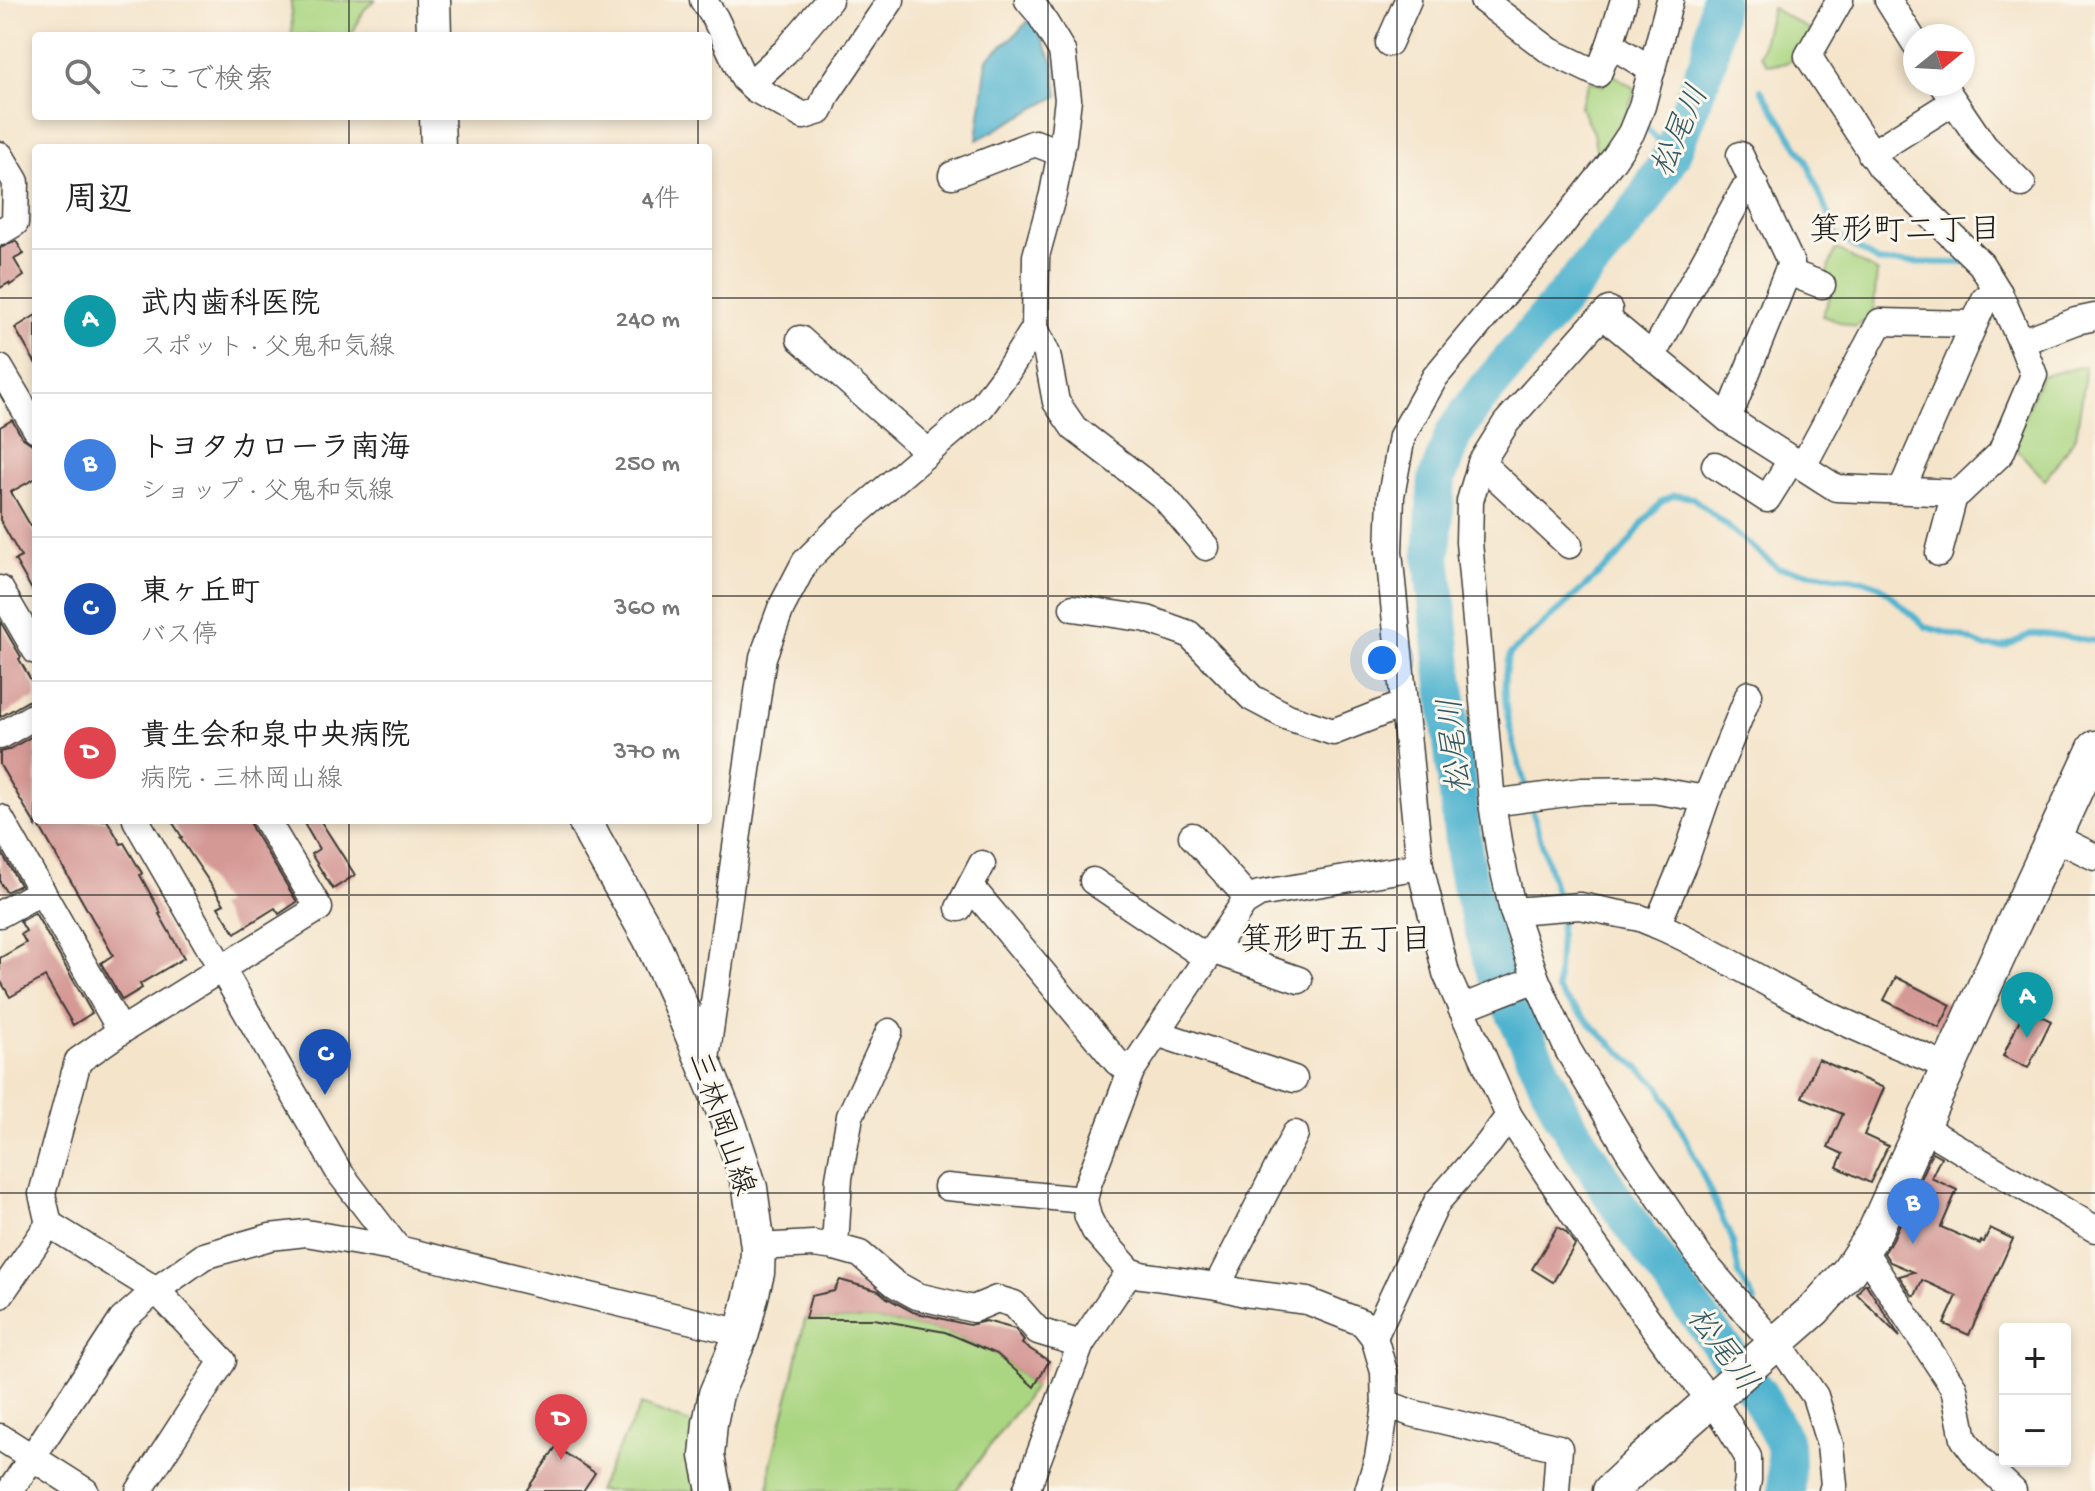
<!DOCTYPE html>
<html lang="ja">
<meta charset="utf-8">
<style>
:root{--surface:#fff;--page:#f6f6f6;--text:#222;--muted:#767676;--line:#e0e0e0;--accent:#b45309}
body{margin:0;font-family:"Gochi Hand","Klee One",sans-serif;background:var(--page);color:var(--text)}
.controls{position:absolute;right:24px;bottom:24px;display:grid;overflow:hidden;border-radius:8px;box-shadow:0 4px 12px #0003}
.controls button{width:72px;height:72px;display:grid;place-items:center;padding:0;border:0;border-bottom:2px solid var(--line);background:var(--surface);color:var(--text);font:40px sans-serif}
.compass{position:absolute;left:1903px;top:24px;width:72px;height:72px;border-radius:50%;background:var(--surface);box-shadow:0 4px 12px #0003;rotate:72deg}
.you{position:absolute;left:1382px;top:660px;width:28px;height:28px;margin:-20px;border:6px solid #fff;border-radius:50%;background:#1a73e8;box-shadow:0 0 0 12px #1a73e833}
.badge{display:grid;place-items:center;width:52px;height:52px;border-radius:50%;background:var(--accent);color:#fff;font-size:26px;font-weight:700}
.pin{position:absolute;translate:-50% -66px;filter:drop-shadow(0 2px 4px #0008)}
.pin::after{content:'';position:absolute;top:42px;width:28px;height:24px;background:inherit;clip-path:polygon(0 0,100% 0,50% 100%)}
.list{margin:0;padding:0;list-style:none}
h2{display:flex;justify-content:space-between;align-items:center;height:104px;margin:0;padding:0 32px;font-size:34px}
h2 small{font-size:26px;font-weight:400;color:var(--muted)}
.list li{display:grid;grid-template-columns:52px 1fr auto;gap:24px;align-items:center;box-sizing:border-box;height:144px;padding:0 32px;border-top:2px solid var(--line)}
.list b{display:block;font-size:30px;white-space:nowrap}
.list p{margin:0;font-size:26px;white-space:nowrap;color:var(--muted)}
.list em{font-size:26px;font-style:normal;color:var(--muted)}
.icon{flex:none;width:44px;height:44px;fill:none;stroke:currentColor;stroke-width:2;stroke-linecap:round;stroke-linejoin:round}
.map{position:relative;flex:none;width:2095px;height:1491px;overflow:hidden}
.search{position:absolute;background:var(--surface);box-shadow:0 4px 12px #0003;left:32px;top:32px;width:680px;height:88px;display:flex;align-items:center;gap:20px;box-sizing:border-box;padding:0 28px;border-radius:8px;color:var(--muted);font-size:30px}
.panel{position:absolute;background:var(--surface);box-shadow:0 4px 12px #0003;left:32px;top:144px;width:680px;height:680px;border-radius:8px}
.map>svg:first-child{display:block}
.green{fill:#aad581;stroke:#63784e;stroke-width:2}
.water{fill:#50b3cf;stroke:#366876;stroke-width:2}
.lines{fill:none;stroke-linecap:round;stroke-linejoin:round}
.stream{stroke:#50b3cf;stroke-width:6}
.river{stroke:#50b3cf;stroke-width:38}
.building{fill:#d59995}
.minor-casing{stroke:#3c3a36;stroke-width:29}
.major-casing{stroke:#3c3a36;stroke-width:37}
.minor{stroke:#fff;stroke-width:26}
.major{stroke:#fff;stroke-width:34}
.grid{fill:none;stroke:#1c1c1c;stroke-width:2;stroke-opacity:0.55}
.labels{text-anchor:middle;stroke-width:6;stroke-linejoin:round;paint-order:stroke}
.street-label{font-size:30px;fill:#1c1c1c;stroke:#fbf7ec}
.water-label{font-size:32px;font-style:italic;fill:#315864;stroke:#fbf7ec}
.neighbourhood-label{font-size:32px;fill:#1c1c1c;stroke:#fbf7ec}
</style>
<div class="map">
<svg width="2095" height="1491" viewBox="0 0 2095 1491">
<rect width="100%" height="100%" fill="#fbf7ec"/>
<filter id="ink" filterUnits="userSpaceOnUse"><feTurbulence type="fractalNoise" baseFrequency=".0125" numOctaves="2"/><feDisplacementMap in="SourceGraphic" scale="16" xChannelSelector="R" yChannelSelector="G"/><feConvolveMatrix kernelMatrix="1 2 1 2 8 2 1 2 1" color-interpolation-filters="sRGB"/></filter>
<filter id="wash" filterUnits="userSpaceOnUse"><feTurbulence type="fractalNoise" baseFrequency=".006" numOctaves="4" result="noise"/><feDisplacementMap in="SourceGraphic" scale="32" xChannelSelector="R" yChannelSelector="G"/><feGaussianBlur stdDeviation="1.8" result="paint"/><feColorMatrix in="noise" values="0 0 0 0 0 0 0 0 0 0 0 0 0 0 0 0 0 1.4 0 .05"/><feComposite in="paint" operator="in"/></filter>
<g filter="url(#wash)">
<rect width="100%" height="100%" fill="#f4e4ca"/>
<g class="green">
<path d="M291,0H375L364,10L351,36H292Z"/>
<path d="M1772,8L1812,31C1800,52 1794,68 1767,64L1760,55Z"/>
<path d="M1611,73L1635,89L1627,112L1606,156L1596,149L1593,133L1580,106L1590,80L1603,86Z"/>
<path d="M1836,249L1877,272L1873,317L1854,327L1822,316L1830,297L1819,293Z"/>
<path d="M2085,366L2084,385L2076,436L2045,480L2012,444L2041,376Z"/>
<path d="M805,1319H874L945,1332L997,1354L1034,1387L956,1491H769L771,1463L790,1390Z"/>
<path d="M641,1405L693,1424L699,1491H597Z"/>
</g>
<path class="water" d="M1032,17L1054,64L1058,96L977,140L987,59L1017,33Z"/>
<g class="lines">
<g class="stream">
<path d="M1761,90L1806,160L1836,235L1879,262L1963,263"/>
<path d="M1647,128L1671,156"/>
<path d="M1527,792C1517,752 1494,694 1510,654L1620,555L1645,520L1661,502L1674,495L1693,498L1778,568L1863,580L1880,586L1926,627L1962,637L1986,647H2003L2032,634H2044L2095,641"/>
<path d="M1531,806L1558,899"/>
<path d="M1561,916L1557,989L1563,997L1604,1037L1659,1086L1690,1147L1733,1242L1739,1275L1755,1302"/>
</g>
<path class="river" d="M1719,0L1709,58L1671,156L1642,204L1478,399L1454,433L1437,479L1432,556L1466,870L1495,971L1562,1114L1620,1208L1681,1293L1759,1395L1785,1444L1787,1491"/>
</g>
<g id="blocks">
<g class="building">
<path d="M16,241L24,254L14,259L24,276L10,285L9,283L0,288V248Z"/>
<path d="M36,315V364L15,328Z"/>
<path d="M12,420L22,437L32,444L36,451V478L11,492L36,535V597L15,560L21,557L0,520V427Z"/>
<path d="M0,621L21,657L19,659L36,689V699L28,701L0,717Z"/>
<path d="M36,734V826L0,765V752L8,750Z"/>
<path d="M36,820H107L121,844L124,843L142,873L140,875L161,913L159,914L184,958L140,984L142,988L122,1000L101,963L113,955Z"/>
<path d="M171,820H250L252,828L297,902L279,914L275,908L235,933L218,907L224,904L180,838L182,837Z"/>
<path d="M302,820H320L355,875L333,889L311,854L319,849Z"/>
<path d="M0,850L20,885L6,892L0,882Z"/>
<path d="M35,913L92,1013L73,1025L45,977L10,997L0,980V958L26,943L21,934L26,931L20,921Z"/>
<path d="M1896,977L1951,1005L1939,1028L1884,1000Z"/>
<path d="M2025,1008L2051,1021L2028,1068L2003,1056Z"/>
<path d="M1818,1059L1884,1088L1864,1135L1888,1146L1870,1183L1837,1167L1843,1154L1828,1147L1843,1114L1802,1097Z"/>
<path d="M1932,1152L1941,1157L1931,1178L1957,1190L1941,1227L1980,1244L1981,1241L1984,1242L1990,1228L2013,1239L1969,1335L1944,1324L1957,1296L1922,1280L1915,1296L1912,1295L1899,1276L1914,1272L1890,1262L1884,1253L1893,1239Z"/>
<path d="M1557,1227L1566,1232L1575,1245L1553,1282L1532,1269Z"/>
<path d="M840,1280L879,1291L887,1298L913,1312L969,1325L986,1321L1015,1329L1024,1340L1022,1344L1049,1361L1034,1387L997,1354L945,1332L874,1319H805L811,1296L834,1291Z"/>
<path d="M1864,1284H1866L1900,1337L1857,1294Z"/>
<path d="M556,1447L595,1473L583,1491H526Z"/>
</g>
</g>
</g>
<g filter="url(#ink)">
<use href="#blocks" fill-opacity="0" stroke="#3c3a36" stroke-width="2"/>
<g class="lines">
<g class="minor-casing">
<g id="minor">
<path d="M703,0L715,18L744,79L755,89L804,116L820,111L827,94L891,0"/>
<path d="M1483,0L1550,51L1598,74L1610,44L1652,70"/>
<path d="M1670,0L1642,106L1631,133L1613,160L1555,233L1435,377L1402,436L1391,496L1389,552L1420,866L1446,973L1509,1116L1590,1239L1670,1350L1721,1413L1748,1457V1480L1746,1491"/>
<path d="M1840,0L1808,56L1881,167L1981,264L1999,293L2021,342L2076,321L2095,317"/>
<path d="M1888,0L1915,43"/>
<path d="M1389,43L1408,0"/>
<path d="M1610,44L1624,0"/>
<path d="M750,84L785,52L829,0"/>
<path d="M1942,84L1984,146L2022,184"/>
<path d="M1871,154L1953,102"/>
<path d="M0,155L16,182L15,223L0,232"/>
<path d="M952,175L1035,143L1061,153"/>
<path d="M1788,272L1822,285"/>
<path d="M1609,310L1591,327L1506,423L1481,463L1470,501L1469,542L1492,803L1500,854L1513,911L1536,979L1568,1050L1631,1155L1701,1259L1763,1331L1778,1343L1815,1396L1830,1445L1834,1485L1832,1491"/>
<path d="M1604,316L1728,419L1836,488L1959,493L2001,453L2034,375L2021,342"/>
<path d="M1035,328L1047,354L1056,402L1074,428L1164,497L1206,547"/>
<path d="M800,339L928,452"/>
<path d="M1652,356L1743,191L1755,185"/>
<path d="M0,368L36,429"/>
<path d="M1728,419L1791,263L1740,155"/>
<path d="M1481,463L1569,545"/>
<path d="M1715,465L1767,499L1792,459"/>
<path d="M1803,466L1880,322L1973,324"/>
<path d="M1902,489L1985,299L1999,293"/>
<path d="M1939,553L1955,492"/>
<path d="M0,589L36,651"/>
<path d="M1073,608L1147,619L1189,634L1252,698L1288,717L1333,732L1404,704"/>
<path d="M1749,694L1706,799L1687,855L1657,925C1708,947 1754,977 1803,1002C1850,1027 1900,1046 1949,1067"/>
<path d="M0,736L36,715"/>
<path d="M1492,803L1582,791L1653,790L1706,799"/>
<path d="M0,818L121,1031"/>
<path d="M136,820L339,1172L398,1249"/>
<path d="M1192,836L1249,899"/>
<path d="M2054,837L2095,857"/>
<path d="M1093,881L1207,958"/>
<path d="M971,887L1117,1062L1131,1071"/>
<path d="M959,908L982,864"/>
<path d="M1513,911L1580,906L1640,918L1657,925"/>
<path d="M0,914L42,891"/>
<path d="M1212,950L1299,980"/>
<path d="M1461,1008L1536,979"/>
<path d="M1157,1033L1294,1079"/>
<path d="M705,1066L763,657L781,608L805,562L837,530L981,407L1007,372L1035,328L1036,256L1053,194L1063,141L1068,99L1062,51L1039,13L1028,0"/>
<path d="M1922,1127L2095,1229"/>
<path d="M947,1187L1084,1200"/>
<path d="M758,1247L813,1244L835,1247L860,1254L895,1284L917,1296L973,1309L997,1299L1014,1304L1038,1331L1081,1344L1130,1271"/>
<path d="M835,1247L839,1178L850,1116L889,1032"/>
<path d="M1863,1250L1954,1388L1964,1439L1979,1459L2013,1491"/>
<path d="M1217,1286L1295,1134"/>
<path d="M0,1295L49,1224"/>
<path d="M1374,1337L1437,1202L1489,1143L1509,1116"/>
<path d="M1385,1403L1411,1413L1559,1448L1556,1491"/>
<path d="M0,1437L85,1491"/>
<path d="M10,1491L122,1320L156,1290L204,1256L270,1237L306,1233L398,1249L742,1333"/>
<path d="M139,1491L223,1361L156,1290L49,1224L42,1194L78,1061L121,1031L319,908L266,820"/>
<path d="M1026,1491L1081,1344"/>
<path d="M1368,1491L1378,1458L1385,1412L1384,1372L1374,1337L1363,1323L1307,1301L1244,1293L1217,1286L1141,1275L1130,1271L1095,1231L1088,1217L1084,1200L1088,1184L1131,1071L1244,903L1259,894L1420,866"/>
</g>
</g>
<g class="major-casing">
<g id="major">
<path d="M433,0L434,36"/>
<path d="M437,116L438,148"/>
<path d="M585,820L593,837L650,938L676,995L729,1124L750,1188L758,1247L757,1273L742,1333L716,1394L710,1423L707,1456L714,1491"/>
<path d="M1610,1491L1642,1461L1815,1309L1849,1271L1875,1231L1997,959L2095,748"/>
</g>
</g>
<use href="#minor" class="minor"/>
<use href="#major" class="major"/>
</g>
</g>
<path class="grid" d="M349,0V36M698,0V36M1048,0V1491M1397,0V1491M1746,0V1491M349,116V148M698,116V148M0,298H36M708,298H2095M0,596H36M708,596H2095M349,820V1491M698,820V1491M0,895H2095M0,1193H2095"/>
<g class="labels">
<g class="street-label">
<text transform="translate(723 1123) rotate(71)" y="10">三林岡山線</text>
</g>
<g class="water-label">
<text transform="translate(1678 130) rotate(-66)" y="11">松尾川</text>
<text transform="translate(1453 746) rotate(-96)" y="11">松尾川</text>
<text transform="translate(1724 1348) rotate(54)" y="11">松尾川</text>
</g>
<g class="neighbourhood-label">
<text x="1905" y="239">箕形町二丁目</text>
<text x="1336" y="949">箕形町五丁目</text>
</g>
</g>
</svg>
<div class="controls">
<button>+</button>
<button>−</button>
</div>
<svg class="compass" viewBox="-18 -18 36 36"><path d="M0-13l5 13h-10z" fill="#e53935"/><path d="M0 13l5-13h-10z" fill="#767676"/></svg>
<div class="you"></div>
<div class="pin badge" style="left:2027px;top:1038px;background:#0f9aa8">A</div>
<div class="pin badge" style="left:1913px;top:1244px;background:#3f7fe0">B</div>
<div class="pin badge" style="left:325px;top:1095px;background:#1a4fb4">C</div>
<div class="pin badge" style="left:561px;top:1460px;background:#e0444e">D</div>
<div class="search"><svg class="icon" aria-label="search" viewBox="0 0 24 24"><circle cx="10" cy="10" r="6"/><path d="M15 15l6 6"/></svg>ここで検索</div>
<section class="panel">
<h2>周辺<small>4件</small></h2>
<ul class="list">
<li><span class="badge" style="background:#0f9aa8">A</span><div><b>武内歯科医院</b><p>スポット · 父鬼和気線</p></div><em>240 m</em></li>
<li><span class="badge" style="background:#3f7fe0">B</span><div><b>トヨタカローラ南海</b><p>ショップ · 父鬼和気線</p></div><em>250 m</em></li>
<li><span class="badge" style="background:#1a4fb4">C</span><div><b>東ヶ丘町</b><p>バス停</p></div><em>360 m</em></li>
<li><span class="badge" style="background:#e0444e">D</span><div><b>貴生会和泉中央病院</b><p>病院 · 三林岡山線</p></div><em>370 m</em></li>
</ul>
</section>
</div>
